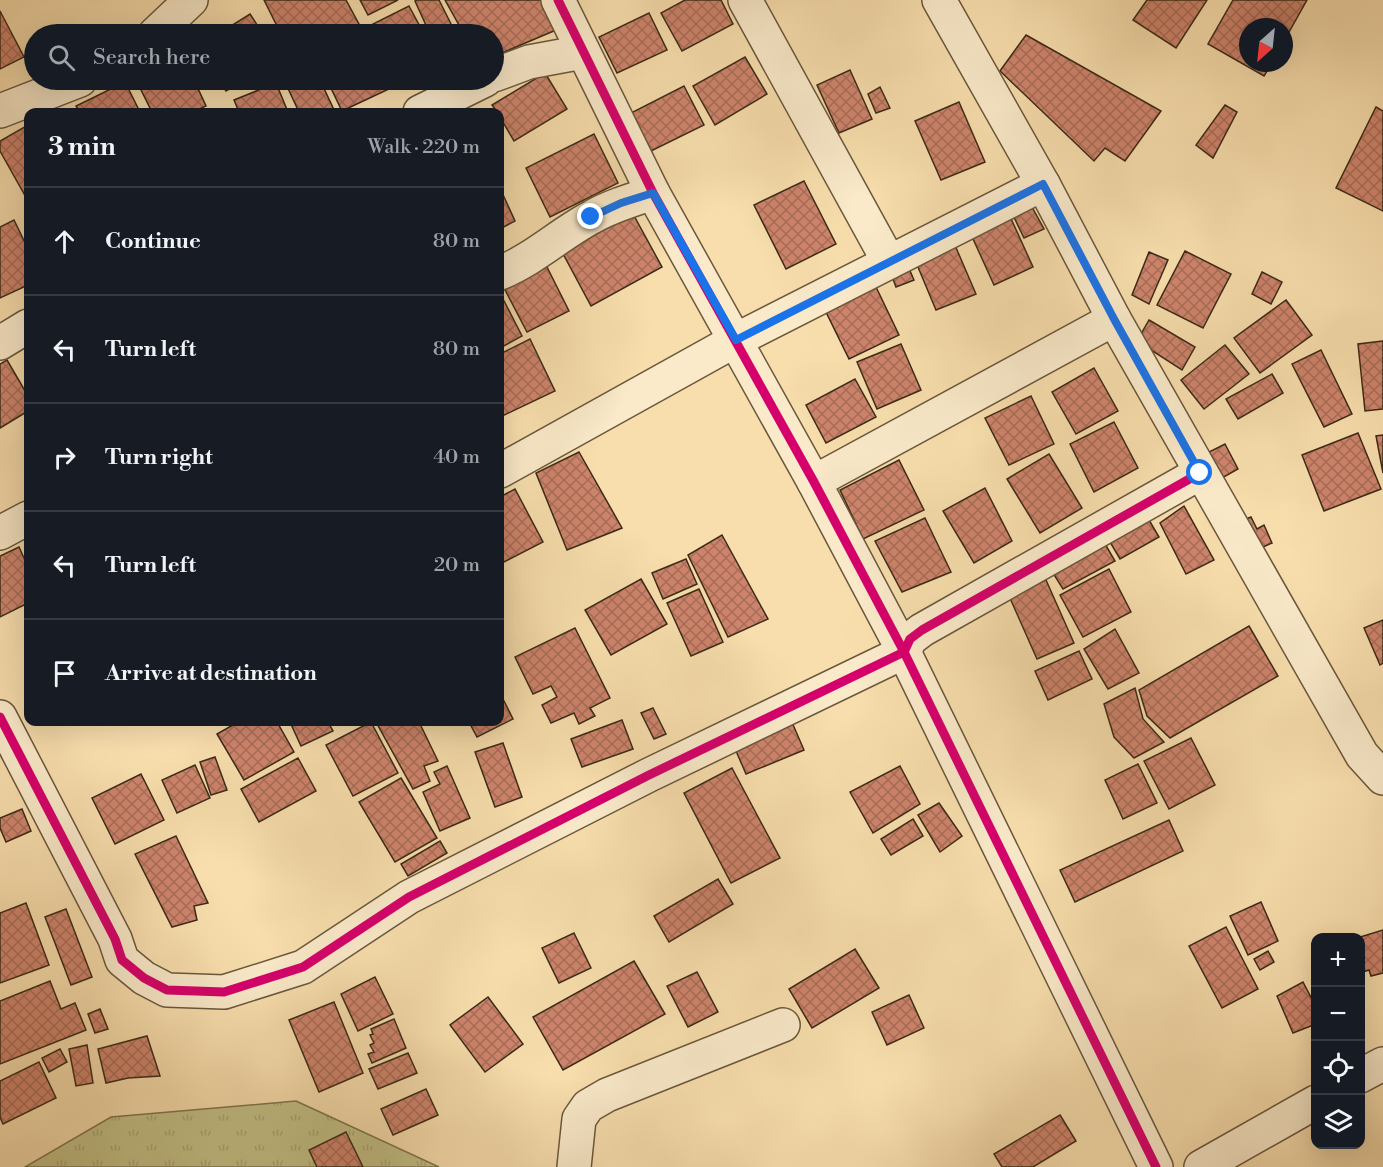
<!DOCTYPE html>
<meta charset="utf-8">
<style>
:root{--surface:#171b24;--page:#20242c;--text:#f1f3f6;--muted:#9ea1a6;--line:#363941}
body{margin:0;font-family:"Libre Bodoni",serif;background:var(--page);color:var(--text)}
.controls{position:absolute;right:18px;bottom:18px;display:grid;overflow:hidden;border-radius:12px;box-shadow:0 6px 24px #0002}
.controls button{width:54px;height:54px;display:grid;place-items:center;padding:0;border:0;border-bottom:2px solid var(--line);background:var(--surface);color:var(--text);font:30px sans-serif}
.compass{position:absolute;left:1239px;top:18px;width:54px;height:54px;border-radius:50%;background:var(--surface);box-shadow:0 6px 24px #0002;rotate:207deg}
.stop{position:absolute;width:18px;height:18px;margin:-14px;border:4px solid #1a73e8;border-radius:50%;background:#fff}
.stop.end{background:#1a73e8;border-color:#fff;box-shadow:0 2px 6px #0008}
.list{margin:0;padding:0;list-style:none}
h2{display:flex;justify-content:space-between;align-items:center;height:78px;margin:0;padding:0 24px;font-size:26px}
h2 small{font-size:20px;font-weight:400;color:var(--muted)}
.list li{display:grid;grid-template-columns:39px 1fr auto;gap:18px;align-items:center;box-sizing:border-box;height:108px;padding:0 24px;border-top:2px solid var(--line)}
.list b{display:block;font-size:22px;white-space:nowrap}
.list em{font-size:20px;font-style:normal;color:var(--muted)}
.icon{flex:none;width:33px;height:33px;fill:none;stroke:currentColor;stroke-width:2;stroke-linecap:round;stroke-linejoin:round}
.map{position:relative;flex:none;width:1383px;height:1167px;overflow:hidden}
.search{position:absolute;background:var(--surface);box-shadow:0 6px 24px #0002;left:24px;top:24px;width:480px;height:66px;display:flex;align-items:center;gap:15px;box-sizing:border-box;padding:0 21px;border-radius:33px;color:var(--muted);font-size:22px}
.panel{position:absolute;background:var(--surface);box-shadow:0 6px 24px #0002;left:24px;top:108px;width:480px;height:618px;border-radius:12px}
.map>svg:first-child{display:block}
.grass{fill:url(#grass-tufts);stroke:#7e754e;stroke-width:1.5}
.building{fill:url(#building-cross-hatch);stroke:#3a2a16;stroke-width:1.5}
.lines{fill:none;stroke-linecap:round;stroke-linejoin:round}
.minor-casing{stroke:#6a573c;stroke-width:36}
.minor{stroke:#faeaca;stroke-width:33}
.cycleway-casing{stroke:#faeaca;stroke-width:13}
.cycleway{stroke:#d6006c;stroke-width:9}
.route{stroke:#1a73e8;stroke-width:8}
</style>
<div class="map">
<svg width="1383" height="1167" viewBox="0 0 1383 1167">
<defs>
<pattern id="grass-tufts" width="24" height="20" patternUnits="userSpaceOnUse" patternTransform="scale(1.5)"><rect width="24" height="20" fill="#c2c086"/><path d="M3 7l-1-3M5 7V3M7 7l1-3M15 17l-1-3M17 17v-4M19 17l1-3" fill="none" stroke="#a7a573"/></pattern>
<pattern id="building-cross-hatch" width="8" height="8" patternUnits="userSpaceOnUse" patternTransform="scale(1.5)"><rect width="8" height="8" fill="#ce846c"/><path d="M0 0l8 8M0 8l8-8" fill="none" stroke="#a86c58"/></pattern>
</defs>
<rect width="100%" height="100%" fill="#f8dead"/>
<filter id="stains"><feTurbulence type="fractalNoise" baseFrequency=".00333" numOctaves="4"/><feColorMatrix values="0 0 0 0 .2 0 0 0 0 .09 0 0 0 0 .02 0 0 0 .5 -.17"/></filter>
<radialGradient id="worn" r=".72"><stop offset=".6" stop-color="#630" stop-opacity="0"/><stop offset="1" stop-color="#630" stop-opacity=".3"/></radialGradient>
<path class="grass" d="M296,1101L439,1167H25L111,1117Z"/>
<g class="building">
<path d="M264,0H346L360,26L342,34H281Z"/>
<path d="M360,0H398L368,15Z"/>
<path d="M417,0H439L456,34H430L415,1Z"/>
<path d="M445,0H543L556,30L497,55L494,34L491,31L482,34H464Z"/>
<path d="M685,0H721L733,24L682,51L661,13Z"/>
<path d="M1147,0H1207L1176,48L1133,20Z"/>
<path d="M1233,0H1307L1284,41V27H1248V63H1272L1264,76L1208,44Z"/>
<path d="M409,6L424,34H371L367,27Z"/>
<path d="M0,11L24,57L0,69Z"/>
<path d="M649,13L667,50L617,73L599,37Z"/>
<path d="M250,14L263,34H218Z"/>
<path d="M1026,35L1161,111L1125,161L1105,148L1094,161L1000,71Z"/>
<path d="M745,57L767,94L715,125L693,86Z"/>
<path d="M850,70L872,119L839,133L817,85Z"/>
<path d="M545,73L567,109L514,141L500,117V112H497L492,105Z"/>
<path d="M136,80H194L206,106L193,112H152Z"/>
<path d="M219,80H245L226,91Z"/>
<path d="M292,80H304L307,86L320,80L335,112H299L285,82Z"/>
<path d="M327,80H384L389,89L342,111Z"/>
<path d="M125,82L140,112H80L76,106Z"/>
<path d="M276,83L288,112H239L234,100Z"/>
<path d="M684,86L704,125L651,151L631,113Z"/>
<path d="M880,87L890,108L876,113L868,94Z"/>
<path d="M959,102L985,162L941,180L915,121Z"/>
<path d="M1225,105L1237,112L1213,158L1196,145Z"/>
<path d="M1376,107L1383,111V211L1336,188Z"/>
<path d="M28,125V201L0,151V141Z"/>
<path d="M594,134L618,183L550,217L526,168Z"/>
<path d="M804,181L836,244L786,269L754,205Z"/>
<path d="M500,188L515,221L500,229Z"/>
<path d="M1027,198L1044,229L1024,238L1010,209Z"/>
<path d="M632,212L662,267L591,306L561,250Z"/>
<path d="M1008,212L1033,267L994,285L969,230Z"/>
<path d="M14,220L28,249V285L0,298V227Z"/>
<path d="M954,243L976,294L936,310L915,260Z"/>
<path d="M1185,251L1231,274L1203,328L1157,305Z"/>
<path d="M1149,252L1168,260L1149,304L1132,295Z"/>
<path d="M905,259L914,280L896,287L888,266Z"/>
<path d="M545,263L569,311L527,332L502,284Z"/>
<path d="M1262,272L1282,282L1271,304L1252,294Z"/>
<path d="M876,287L899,335L849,359L826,312Z"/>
<path d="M500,293L522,336L500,348Z"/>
<path d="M1286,300L1312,335L1260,373L1234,338Z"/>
<path d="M1149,320L1195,347L1182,370L1137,341Z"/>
<path d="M530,339L555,391L500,417V354Z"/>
<path d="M1383,341V409L1365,411L1358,344Z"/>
<path d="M901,344L921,390L877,409L857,362Z"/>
<path d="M1225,345L1249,374L1204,409L1181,380Z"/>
<path d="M1321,350L1352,414L1324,427L1292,364Z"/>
<path d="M7,360L28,396V411L0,428V364Z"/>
<path d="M1094,368L1118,411L1076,434L1052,392Z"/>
<path d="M1272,374L1283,393L1238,419L1226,399Z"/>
<path d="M855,379L876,417L826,443L806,405Z"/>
<path d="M1031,396L1054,444L1009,465L985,418Z"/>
<path d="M1114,422L1138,468L1094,492L1070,444Z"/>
<path d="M1358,433L1381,489L1324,511L1302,455Z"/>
<path d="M1383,435V473L1376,436Z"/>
<path d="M1225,444L1238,469L1222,478L1209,452Z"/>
<path d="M579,452L622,528L567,550L536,473Z"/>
<path d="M1049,454L1082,508L1040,533L1007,479Z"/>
<path d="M899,460L924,510L863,539L840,490Z"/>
<path d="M985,488L1012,541L974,563L943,511Z"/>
<path d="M515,489L543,542L504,562L500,553V497Z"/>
<path d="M1184,506L1214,560L1186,574L1160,523Z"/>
<path d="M1251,517L1257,529L1264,525L1272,543L1250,553L1236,523Z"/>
<path d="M925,518L951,572L902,592L875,541Z"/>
<path d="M1149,520L1159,537L1120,559L1110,542Z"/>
<path d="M722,535L768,619L728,637L688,555Z"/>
<path d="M1105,544L1115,561L1063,589L1053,573Z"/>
<path d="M19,547L28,567V603L0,617V556Z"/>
<path d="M686,559L697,584L663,599L652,573Z"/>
<path d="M1109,569L1131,612L1083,637L1060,595Z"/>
<path d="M641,579L667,624L611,655L585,610Z"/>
<path d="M1046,580L1074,643L1037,659L1009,596Z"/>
<path d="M699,589L723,642L691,656L667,603Z"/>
<path d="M1383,620V663L1380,665L1364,628Z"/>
<path d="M1249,626L1278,676L1170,738L1147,716L1139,690Z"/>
<path d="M575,628L610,698L590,708L595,716L579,724L574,713L551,723L542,705L557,697L551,686L533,694L515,657Z"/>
<path d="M1115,629L1139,673L1108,689L1084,649Z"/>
<path d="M1079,651L1092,679L1048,700L1035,671Z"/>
<path d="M1135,688L1143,719L1164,742L1134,758L1114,737L1104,704Z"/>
<path d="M500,693L513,719L477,737L469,722H500Z"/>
<path d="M653,708L666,734L654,739L641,713Z"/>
<path d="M622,720L633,749L582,767L571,739Z"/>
<path d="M791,720L804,750L746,774L733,744Z"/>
<path d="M238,722H277L294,752L244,780L217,734Z"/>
<path d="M290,722H328L333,731L301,746Z"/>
<path d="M371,722L398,773L353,796L326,745Z"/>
<path d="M376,722H419L438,761L424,766L430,781L413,789Z"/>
<path d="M1191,738L1215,785L1169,809L1144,761Z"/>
<path d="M503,743L522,797L495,807L475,752Z"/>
<path d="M215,757L227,790L211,795L200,762Z"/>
<path d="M298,758L316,791L259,822L241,789Z"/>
<path d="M1138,764L1157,803L1123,819L1105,780Z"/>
<path d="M195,765L210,798L177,813L162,780Z"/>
<path d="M447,766L470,818L440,831L423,792L440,784L434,772Z"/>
<path d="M900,766L920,804L873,833L850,792Z"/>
<path d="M732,768L780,858L731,883L684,793Z"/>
<path d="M141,774L164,820L115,844L92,798Z"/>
<path d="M401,778L437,838L395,862L359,802Z"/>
<path d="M939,803L962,836L940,852L918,815Z"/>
<path d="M22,809L31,831L6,842L0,828V818Z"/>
<path d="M913,819L923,836L891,855L881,839Z"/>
<path d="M1169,820L1183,851L1075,902L1060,870Z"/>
<path d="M176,836L208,903L194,906L197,920L172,927L135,854Z"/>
<path d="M440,841L447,853L408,876L401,864Z"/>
<path d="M718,879L733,904L669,942L654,916Z"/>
<path d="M1261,902L1278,941L1248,955L1230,916Z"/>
<path d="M26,903L49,965L0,983V913Z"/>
<path d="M66,909L92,977L71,985L45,917Z"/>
<path d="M1226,927L1258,989L1222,1008L1189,946Z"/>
<path d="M1383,930V973L1371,976L1369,970L1360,973V938H1357Z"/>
<path d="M574,933L591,968L559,983L542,948Z"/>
<path d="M855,949L879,988L812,1028L789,989Z"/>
<path d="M1268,951L1274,962L1260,970L1254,959Z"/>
<path d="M634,961L665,1014L563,1070L533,1017Z"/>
<path d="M697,972L718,1012L688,1027L667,986Z"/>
<path d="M375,977L393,1014L358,1031L341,994Z"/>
<path d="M50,981L61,1009L75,1003L86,1030L0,1064V1001Z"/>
<path d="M1303,982L1316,1007V1024L1293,1033L1277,996Z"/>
<path d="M909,995L924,1028L887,1045L872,1012Z"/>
<path d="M488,997L523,1044L485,1072L450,1025Z"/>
<path d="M334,1002L363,1073L319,1092L289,1020Z"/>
<path d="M100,1009L108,1029L95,1033L88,1014Z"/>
<path d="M394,1019L406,1048L372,1063L368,1054L374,1052L370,1045L374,1043L370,1035L373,1034L371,1029Z"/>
<path d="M147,1036L160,1076L128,1078L106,1083L98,1049Z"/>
<path d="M87,1045L93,1083L76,1086L69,1049Z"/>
<path d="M60,1049L67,1062L49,1072L42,1058Z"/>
<path d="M408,1053L417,1073L378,1089L369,1069Z"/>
<path d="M39,1062L56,1098L3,1124L0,1117V1081Z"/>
<path d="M426,1089L438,1115L393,1135L381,1109Z"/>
<path d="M1060,1115L1076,1141L1033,1167H1002L994,1154Z"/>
<path d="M346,1132L363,1167H317L309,1150Z"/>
</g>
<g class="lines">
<g class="minor-casing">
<g id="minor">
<path d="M558,0L653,193L814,482L904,652L1156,1167"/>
<path d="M745,0L889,262"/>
<path d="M939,0L1043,184L1114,319L1362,755L1383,778"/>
<path d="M155,34L191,0"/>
<path d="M494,75L529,62L583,52"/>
<path d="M0,111L80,80"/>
<path d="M420,112L485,80"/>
<path d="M500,273C534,259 560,234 592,217C611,206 632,200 653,193"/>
<path d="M0,343L28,326"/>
<path d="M500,471L736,340L1043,184"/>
<path d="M814,482L1114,319"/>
<path d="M0,533L28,518"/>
<path d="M0,717L115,939L122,960L144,978L167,990L224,992L303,967L409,897L649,775L904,652L910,639L922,630L1200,473"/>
<path d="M1360,1076L1383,1064"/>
<path d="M574,1167L579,1119L588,1106L607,1095L783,1025"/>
<path d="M1201,1167L1316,1102"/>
</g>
</g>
<use href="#minor" class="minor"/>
<g class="cycleway-casing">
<g id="cycleway">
<path d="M558,0L653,193L814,482L904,652L1156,1167"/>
<path d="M0,717L115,939L122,960L144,978L167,990L224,992L303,967L409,897L649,775L904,652L910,639L922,630L1200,473"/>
</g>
</g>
<use href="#cycleway" class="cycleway"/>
</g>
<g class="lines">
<path class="route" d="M591,217L621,203L653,193L736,340L1043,184L1114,319L1200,473"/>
</g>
<rect width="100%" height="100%" filter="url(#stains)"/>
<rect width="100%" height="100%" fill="url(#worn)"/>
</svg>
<div class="controls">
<button>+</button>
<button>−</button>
<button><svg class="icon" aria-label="locate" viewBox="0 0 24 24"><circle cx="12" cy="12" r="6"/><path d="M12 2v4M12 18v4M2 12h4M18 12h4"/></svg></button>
<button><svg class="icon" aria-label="layers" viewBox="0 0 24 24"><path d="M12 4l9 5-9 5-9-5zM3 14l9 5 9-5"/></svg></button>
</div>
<svg class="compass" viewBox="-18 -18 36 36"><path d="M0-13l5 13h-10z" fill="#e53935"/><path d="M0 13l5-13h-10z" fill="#9ea1a6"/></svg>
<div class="stop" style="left:1200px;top:473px"></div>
<div class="stop end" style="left:591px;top:217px"></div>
<div class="search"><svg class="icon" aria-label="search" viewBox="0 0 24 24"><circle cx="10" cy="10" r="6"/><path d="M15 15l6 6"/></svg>Search here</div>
<section class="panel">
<h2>3 min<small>Walk · 220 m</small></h2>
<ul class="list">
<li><svg class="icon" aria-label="ahead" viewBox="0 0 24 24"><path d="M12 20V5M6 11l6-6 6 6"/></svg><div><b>Continue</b></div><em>80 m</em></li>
<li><svg class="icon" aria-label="left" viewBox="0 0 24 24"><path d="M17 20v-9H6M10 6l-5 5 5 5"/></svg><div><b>Turn left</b></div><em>80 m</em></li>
<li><svg class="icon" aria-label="right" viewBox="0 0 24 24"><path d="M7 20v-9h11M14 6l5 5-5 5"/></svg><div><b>Turn right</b></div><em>40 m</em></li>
<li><svg class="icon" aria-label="left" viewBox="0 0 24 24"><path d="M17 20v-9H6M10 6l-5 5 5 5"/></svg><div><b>Turn left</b></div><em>20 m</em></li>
<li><svg class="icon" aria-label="arrive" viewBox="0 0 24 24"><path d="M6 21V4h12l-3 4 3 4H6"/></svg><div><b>Arrive at destination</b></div></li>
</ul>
</section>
</div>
